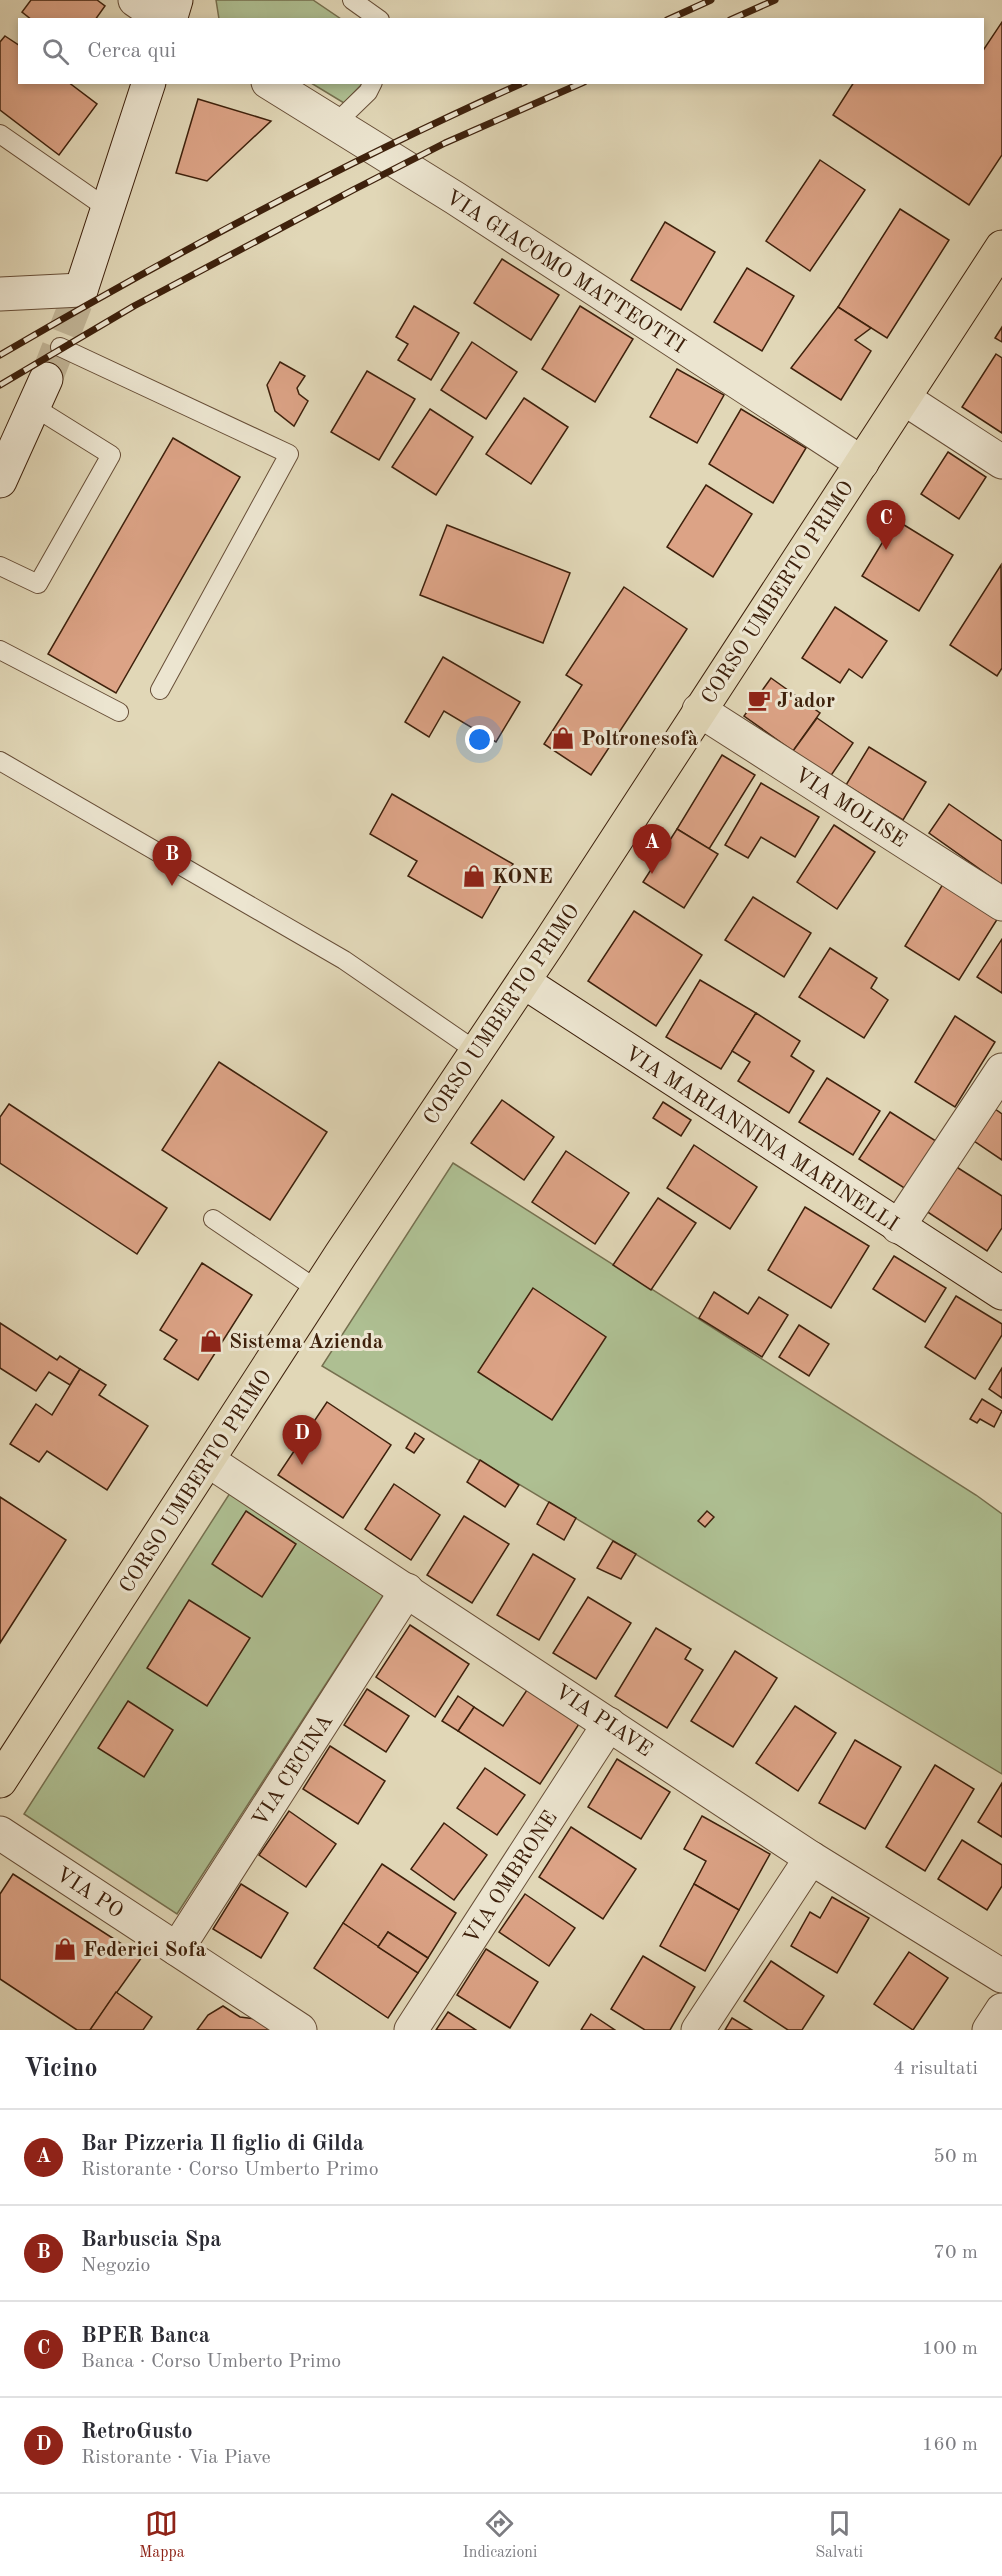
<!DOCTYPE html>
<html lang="it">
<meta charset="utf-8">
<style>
:root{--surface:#fff;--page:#f7f7f7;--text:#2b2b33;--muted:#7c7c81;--line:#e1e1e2;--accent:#8f2418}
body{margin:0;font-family:"Old Standard TT",serif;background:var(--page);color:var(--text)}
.you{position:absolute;left:480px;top:740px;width:21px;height:21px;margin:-15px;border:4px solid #fff;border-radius:50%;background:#1a73e8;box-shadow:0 0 0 9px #1a73e833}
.badge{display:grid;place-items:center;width:39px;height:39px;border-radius:50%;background:var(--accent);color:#fff;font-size:20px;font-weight:700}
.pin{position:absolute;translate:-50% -50px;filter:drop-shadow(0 2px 3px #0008)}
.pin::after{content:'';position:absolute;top:32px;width:21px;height:18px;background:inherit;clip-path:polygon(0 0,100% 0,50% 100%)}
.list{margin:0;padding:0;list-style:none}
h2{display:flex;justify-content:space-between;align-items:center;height:78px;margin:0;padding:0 24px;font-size:26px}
h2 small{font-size:20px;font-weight:400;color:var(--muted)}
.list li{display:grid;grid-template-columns:39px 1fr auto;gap:18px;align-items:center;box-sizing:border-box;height:96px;padding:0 24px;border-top:2px solid var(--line)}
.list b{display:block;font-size:22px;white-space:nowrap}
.list p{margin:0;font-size:20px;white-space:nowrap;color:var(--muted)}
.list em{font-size:20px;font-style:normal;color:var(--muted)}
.icon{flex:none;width:33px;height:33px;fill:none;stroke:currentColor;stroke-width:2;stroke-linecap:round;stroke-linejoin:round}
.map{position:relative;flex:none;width:1002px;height:2030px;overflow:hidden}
.search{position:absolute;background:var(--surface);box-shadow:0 3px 9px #0003;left:18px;right:18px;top:18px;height:66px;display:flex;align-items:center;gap:15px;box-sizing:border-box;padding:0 21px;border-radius:0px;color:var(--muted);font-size:22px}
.sheet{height:462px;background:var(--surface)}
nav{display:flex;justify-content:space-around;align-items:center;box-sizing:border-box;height:84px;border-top:2px solid var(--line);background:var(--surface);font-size:16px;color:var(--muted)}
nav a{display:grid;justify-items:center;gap:3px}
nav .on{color:var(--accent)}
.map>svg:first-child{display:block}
.green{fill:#aebf92;stroke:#76704f;stroke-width:1.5}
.building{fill:#dca386;stroke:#3e210c;stroke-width:1.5}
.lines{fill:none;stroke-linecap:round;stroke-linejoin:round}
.secondary-tunnel{stroke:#c0b395;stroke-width:33;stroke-dasharray:33 16;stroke-linecap:butt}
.lane-casing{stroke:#674e37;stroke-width:20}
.street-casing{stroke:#674e37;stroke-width:35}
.secondary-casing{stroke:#3e210c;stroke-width:35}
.primary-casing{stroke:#3e210c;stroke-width:35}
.lane{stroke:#ece5d0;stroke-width:18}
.street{stroke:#ece5d0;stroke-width:33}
.secondary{stroke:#ece5d0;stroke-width:33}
.primary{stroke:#e1d7b7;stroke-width:33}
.rail-casing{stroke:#3e210c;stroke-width:7}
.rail{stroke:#ece5d0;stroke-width:4.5;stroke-dasharray:14;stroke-linecap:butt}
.labels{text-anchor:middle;stroke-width:6;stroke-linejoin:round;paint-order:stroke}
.street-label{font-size:21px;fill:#3e210c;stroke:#ece5d0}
.poi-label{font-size:21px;font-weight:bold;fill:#3e210c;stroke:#ece5d0;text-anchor:start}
</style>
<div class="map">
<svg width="1002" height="2030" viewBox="0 0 1002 2030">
<rect width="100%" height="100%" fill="#e1d7b7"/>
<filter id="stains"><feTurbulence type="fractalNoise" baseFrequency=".00333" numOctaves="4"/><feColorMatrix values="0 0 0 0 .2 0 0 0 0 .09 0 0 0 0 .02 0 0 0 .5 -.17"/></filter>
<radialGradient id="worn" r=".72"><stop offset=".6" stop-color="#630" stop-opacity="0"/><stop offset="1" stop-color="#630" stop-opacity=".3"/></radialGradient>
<g class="green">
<path d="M216,0H313L341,19H219Z"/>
<path d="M311,83H363L344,103Z"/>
<path d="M453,1163L976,1495L1002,1514V1774L322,1366Z"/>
<path d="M230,1493L386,1591L177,1914L24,1814Z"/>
</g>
<g class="building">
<path d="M31,0H97L105,6L95,20H32L22,12Z"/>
<path d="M1002,22V155L969,205L833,115L854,82H982V52Z"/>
<path d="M5,36L20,46V82H68L97,104L59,155L0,110V42Z"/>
<path d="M198,99L271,121L207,181L176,173Z"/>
<path d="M820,160L865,190L810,271L766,241Z"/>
<path d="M900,209L949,240L887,338L838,307Z"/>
<path d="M665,222L715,252L681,310L631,280Z"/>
<path d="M502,259L559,295L531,340L474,303Z"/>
<path d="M747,268L794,296L762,351L714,322Z"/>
<path d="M414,306L459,333L431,380L398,360L408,344L396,337Z"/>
<path d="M580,306L633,339L595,402L542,369Z"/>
<path d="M838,307L871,328L855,340L871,351L841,400L791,368Z"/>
<path d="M1002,327V342L995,338Z"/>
<path d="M472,342L517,372L486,419L441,390Z"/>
<path d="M996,354L1002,358V433L962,407Z"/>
<path d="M280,362L305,376L297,388L299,394L308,401L294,426L275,411L267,385Z"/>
<path d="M677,369L724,395L697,443L650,417Z"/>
<path d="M367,371L415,399L379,460L331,432Z"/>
<path d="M524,398L568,427L531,484L486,454Z"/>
<path d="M430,409L473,437L436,495L392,467Z"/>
<path d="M741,409L806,448L773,503L709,464Z"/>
<path d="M173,438L240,477L116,693L48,654Z"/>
<path d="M948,452L986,477L959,519L921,494Z"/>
<path d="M706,485L752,514L713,577L667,547Z"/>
<path d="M896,520L953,555L919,611L862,576Z"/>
<path d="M447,525L570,573L543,643L420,595Z"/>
<path d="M1001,565L1002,668L997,676L950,645Z"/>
<path d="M624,587L687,629L591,775L544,744L582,685L566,675Z"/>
<path d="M835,607L887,641L862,678L849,669L840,683L802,658Z"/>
<path d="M443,657L520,702L496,742L444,711L429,737L405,722Z"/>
<path d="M771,678L820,713L793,751L744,716Z"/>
<path d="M817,718L853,743L830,777L793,751Z"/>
<path d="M869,747L926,782L903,820L846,785Z"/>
<path d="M722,755L755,775L709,849L677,829Z"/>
<path d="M761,783L819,817L795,857L761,837L748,858L725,845Z"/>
<path d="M392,794L513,864L482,918L408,876L417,861L370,834Z"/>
<path d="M949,804L1002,841V885L929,833Z"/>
<path d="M834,825L875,852L837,909L797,882Z"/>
<path d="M677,829L718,854L684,908L643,882Z"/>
<path d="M943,884L998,918L959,980L905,946Z"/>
<path d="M753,897L811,933L784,977L725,940Z"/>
<path d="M634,911L702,955L656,1026L588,981Z"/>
<path d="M1002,939V993L977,977Z"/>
<path d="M830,948L877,978L871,988L888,1000L864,1038L799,997Z"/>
<path d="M700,980L756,1013L721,1069L666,1037Z"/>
<path d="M756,1013L800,1041L791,1056L814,1071L789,1113L738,1081L750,1062L732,1051Z"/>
<path d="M955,1016L995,1042L955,1107L915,1082Z"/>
<path d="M219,1062L327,1132L270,1220L162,1150Z"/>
<path d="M827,1078L880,1111L853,1155L799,1122Z"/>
<path d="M502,1100L554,1137L524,1180L471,1143Z"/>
<path d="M663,1102L691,1120L681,1136L653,1118Z"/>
<path d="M9,1104L167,1208L137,1254L0,1163V1117Z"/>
<path d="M995,1109L1002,1114V1160L974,1141Z"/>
<path d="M890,1112L939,1143L909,1191L859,1159Z"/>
<path d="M694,1145L757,1187L730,1229L667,1188Z"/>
<path d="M566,1151L629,1193L595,1244L532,1202Z"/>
<path d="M955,1166L1002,1196V1228L987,1251L926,1211Z"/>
<path d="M658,1198L696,1223L651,1290L613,1265Z"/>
<path d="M805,1207L869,1246L831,1308L768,1270Z"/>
<path d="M894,1256L946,1288L925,1322L873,1289Z"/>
<path d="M202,1263L252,1295L198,1380L164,1359L177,1340L160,1330Z"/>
<path d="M533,1288L606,1337L552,1420L478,1372Z"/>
<path d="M714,1292L748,1314L759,1297L788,1315L762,1357L699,1318Z"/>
<path d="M956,1296L1002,1324V1335L975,1379L925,1347Z"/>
<path d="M0,1323L57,1360L60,1356L80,1369L70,1385L49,1372L36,1391L0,1368Z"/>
<path d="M799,1325L829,1344L809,1376L779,1357Z"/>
<path d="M1002,1368V1398L989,1389Z"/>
<path d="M80,1369L106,1385L99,1395L148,1426L107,1490L47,1451L39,1462L10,1444L36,1404L52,1415Z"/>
<path d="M982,1399L1002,1411L994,1427L980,1419L977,1423L970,1419Z"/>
<path d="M327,1402L391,1445L343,1518L278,1475Z"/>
<path d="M415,1433L424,1439L414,1453L406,1448Z"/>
<path d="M480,1460L519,1485L505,1507L467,1482Z"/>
<path d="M394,1484L440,1515L411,1560L365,1529Z"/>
<path d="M0,1497L66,1540L0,1643Z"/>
<path d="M549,1502L576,1518L564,1540L537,1524Z"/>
<path d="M246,1511L296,1544L262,1597L212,1564Z"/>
<path d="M707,1511L714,1517L705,1527L698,1521Z"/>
<path d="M464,1516L509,1544L472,1603L427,1575Z"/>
<path d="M613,1541L636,1554L621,1579L597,1568Z"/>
<path d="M533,1554L575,1579L539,1640L497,1615Z"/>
<path d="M588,1597L631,1623L596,1679L553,1653Z"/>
<path d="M189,1600L250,1638L207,1706L147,1668Z"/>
<path d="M410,1625L469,1664L435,1717L376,1677Z"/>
<path d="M656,1628L691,1649L685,1659L703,1670L667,1728L615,1696Z"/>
<path d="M735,1651L777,1678L733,1747L691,1721Z"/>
<path d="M367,1689L409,1716L386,1752L344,1725Z"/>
<path d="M527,1690L579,1724L540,1784L458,1731L474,1707L503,1726Z"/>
<path d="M458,1696L474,1707L458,1731L442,1721Z"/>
<path d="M128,1701L173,1730L144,1777L98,1748Z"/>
<path d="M795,1706L836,1733L798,1791L756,1763Z"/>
<path d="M855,1740L901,1767L865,1829L819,1803Z"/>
<path d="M330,1746L385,1781L358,1824L303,1789Z"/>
<path d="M617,1759L670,1792L641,1839L588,1807Z"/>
<path d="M935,1765L974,1789L925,1871L886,1847Z"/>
<path d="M485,1768L525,1795L497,1835L457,1808Z"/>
<path d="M1002,1783V1837L978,1822Z"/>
<path d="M289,1811L336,1844L306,1887L259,1855Z"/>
<path d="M702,1816L770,1854L739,1910L694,1884L706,1861L684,1849Z"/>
<path d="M444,1823L487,1855L454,1900L411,1869Z"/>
<path d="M571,1827L636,1869L603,1919L539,1877Z"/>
<path d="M962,1840L1002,1865V1886L987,1910L938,1879Z"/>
<path d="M382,1864L456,1913L428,1958L388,1932L378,1947L343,1923Z"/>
<path d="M13,1874L142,1957L90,2030H77L0,1979V1894Z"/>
<path d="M241,1884L288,1913L261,1958L213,1929Z"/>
<path d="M694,1884L739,1910L705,1971L660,1946Z"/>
<path d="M525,1894L575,1928L549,1966L499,1932Z"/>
<path d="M832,1897L869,1918L837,1973L791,1946L810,1912L820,1918Z"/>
<path d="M343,1923L418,1973L388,2018L314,1968Z"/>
<path d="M388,1932L428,1958L418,1973L378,1947Z"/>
<path d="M486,1949L538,1982L510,2028L457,1995Z"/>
<path d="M909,1952L948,1978L913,2030L874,2004Z"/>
<path d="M643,1956L695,1987L670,2030H645L611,2009Z"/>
<path d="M771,1961L824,1996L802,2030H788L744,2001Z"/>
<path d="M116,1992L152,2017L143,2030H90Z"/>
<path d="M223,2006L240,2017L264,2020L280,2030H197L208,2015Z"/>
<path d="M448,2012L476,2030H436Z"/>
<path d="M591,2014L615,2030H581Z"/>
<path d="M732,2018L752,2030H725Z"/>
</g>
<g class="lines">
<path class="secondary-tunnel" d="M46,379L81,290"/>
<g class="lane-casing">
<g id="lane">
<path d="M352,0L380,20"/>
<path d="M336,123L368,92L373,82"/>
<path d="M0,134L108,209"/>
<path d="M60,347L289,454L160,690"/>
<path d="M0,566L38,584L111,455L34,407"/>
<path d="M0,650L119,712"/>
<path d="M0,761L344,960L476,1051"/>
<path d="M213,1219L318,1290"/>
</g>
</g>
<g class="street-casing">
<g id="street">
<path d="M135,0L164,20"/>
<path d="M268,82L455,198L862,463"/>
<path d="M0,294L81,290"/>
<path d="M905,399L1002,462"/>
<path d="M699,710L1002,904"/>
<path d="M898,1227L1002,1070"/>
<path d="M209,1461L811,1858L1002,1976"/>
<path d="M0,1833L300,2030"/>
<path d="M177,1949L407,1590"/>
<path d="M411,2030L609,1724"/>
<path d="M698,2030L811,1858"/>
<path d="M989,2030L1002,2010"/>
</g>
</g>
<g class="secondary-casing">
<g id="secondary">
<path d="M170,20L176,0"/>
<path d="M81,290L149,82"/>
<path d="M0,481L46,379"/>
<path d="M524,982L1002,1293"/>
</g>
</g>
<g class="primary-casing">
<path id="primary" d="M0,1781L341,1254L549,943L1002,247"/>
</g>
<use href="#lane" class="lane"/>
<use href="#street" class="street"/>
<use href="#secondary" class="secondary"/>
<use href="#primary" class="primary"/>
<g class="rail-casing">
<g id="rail">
<path d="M667,20L711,0"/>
<path d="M730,20L775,0"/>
<path d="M0,355C170,256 345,162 525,82"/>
<path d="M0,385L134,306L353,190L445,143L584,82"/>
</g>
</g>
<use href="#rail" class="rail"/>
</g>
<defs>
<g id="cafe-bare" transform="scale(1.8)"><path d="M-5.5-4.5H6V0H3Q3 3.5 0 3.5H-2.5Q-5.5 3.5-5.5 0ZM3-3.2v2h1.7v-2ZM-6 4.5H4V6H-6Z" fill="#8f2418" stroke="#ece5d0" stroke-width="2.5" paint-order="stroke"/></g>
<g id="shop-bare" transform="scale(1.8)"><path d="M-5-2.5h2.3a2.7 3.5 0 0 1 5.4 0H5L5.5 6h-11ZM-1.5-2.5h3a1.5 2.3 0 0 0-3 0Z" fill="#8f2418" stroke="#ece5d0" stroke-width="2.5" paint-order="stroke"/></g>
</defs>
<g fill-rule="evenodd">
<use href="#cafe-bare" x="759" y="700"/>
<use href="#shop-bare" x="563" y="738"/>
<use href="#shop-bare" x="474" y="876"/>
<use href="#shop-bare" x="211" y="1341"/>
<use href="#shop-bare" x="65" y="1949"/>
</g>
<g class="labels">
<g class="street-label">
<text transform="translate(566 271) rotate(33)" y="7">VIA GIACOMO MATTEOTTI</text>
<text transform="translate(777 592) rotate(-57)" y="7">CORSO UMBERTO PRIMO</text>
<text transform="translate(851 807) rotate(33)" y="7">VIA MOLISE</text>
<text transform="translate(501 1014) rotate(-56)" y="7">CORSO UMBERTO PRIMO</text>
<text transform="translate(762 1138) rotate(33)" y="7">VIA MARIANNINA MARINELLI</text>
<text transform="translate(195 1481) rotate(-57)" y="7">CORSO UMBERTO PRIMO</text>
<text transform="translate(604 1720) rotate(34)" y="7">VIA PIAVE</text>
<text transform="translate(292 1770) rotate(-57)" y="7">VIA CECINA</text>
<text transform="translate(510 1877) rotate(-57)" y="7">VIA OMBRONE</text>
<text transform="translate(90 1892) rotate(33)" y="7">VIA PO</text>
</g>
<g class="poi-label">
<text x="777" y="707">J'ador</text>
<text x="581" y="745">Poltronesofà</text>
<text x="492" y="883">KONE</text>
<text x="229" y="1348">Sistema Azienda</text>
<text x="83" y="1956">Federici Sofa</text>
</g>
</g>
<rect width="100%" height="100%" filter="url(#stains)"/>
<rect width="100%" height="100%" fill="url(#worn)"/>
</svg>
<div class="you"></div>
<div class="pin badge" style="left:652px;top:874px">A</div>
<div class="pin badge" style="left:172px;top:886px">B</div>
<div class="pin badge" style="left:886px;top:550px">C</div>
<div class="pin badge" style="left:302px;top:1465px">D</div>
<div class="search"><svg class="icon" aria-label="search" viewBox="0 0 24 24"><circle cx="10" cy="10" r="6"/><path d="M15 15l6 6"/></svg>Cerca qui</div>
</div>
<section class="sheet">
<h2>Vicino<small>4 risultati</small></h2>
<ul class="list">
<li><span class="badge">A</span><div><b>Bar Pizzeria Il figlio di Gilda</b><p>Ristorante · Corso Umberto Primo</p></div><em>50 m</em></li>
<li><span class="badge">B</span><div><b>Barbuscia Spa</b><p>Negozio</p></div><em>70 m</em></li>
<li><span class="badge">C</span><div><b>BPER Banca</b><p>Banca · Corso Umberto Primo</p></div><em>100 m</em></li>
<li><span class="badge">D</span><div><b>RetroGusto</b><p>Ristorante · Via Piave</p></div><em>160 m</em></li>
</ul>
</section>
<nav>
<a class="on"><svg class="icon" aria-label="map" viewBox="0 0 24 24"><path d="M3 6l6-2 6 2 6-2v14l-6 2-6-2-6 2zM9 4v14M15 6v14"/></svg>Mappa</a>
<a><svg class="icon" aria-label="directions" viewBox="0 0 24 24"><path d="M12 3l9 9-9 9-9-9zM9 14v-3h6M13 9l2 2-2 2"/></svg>Indicazioni</a>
<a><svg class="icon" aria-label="saved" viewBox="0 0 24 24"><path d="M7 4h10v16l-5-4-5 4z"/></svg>Salvati</a>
</nav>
